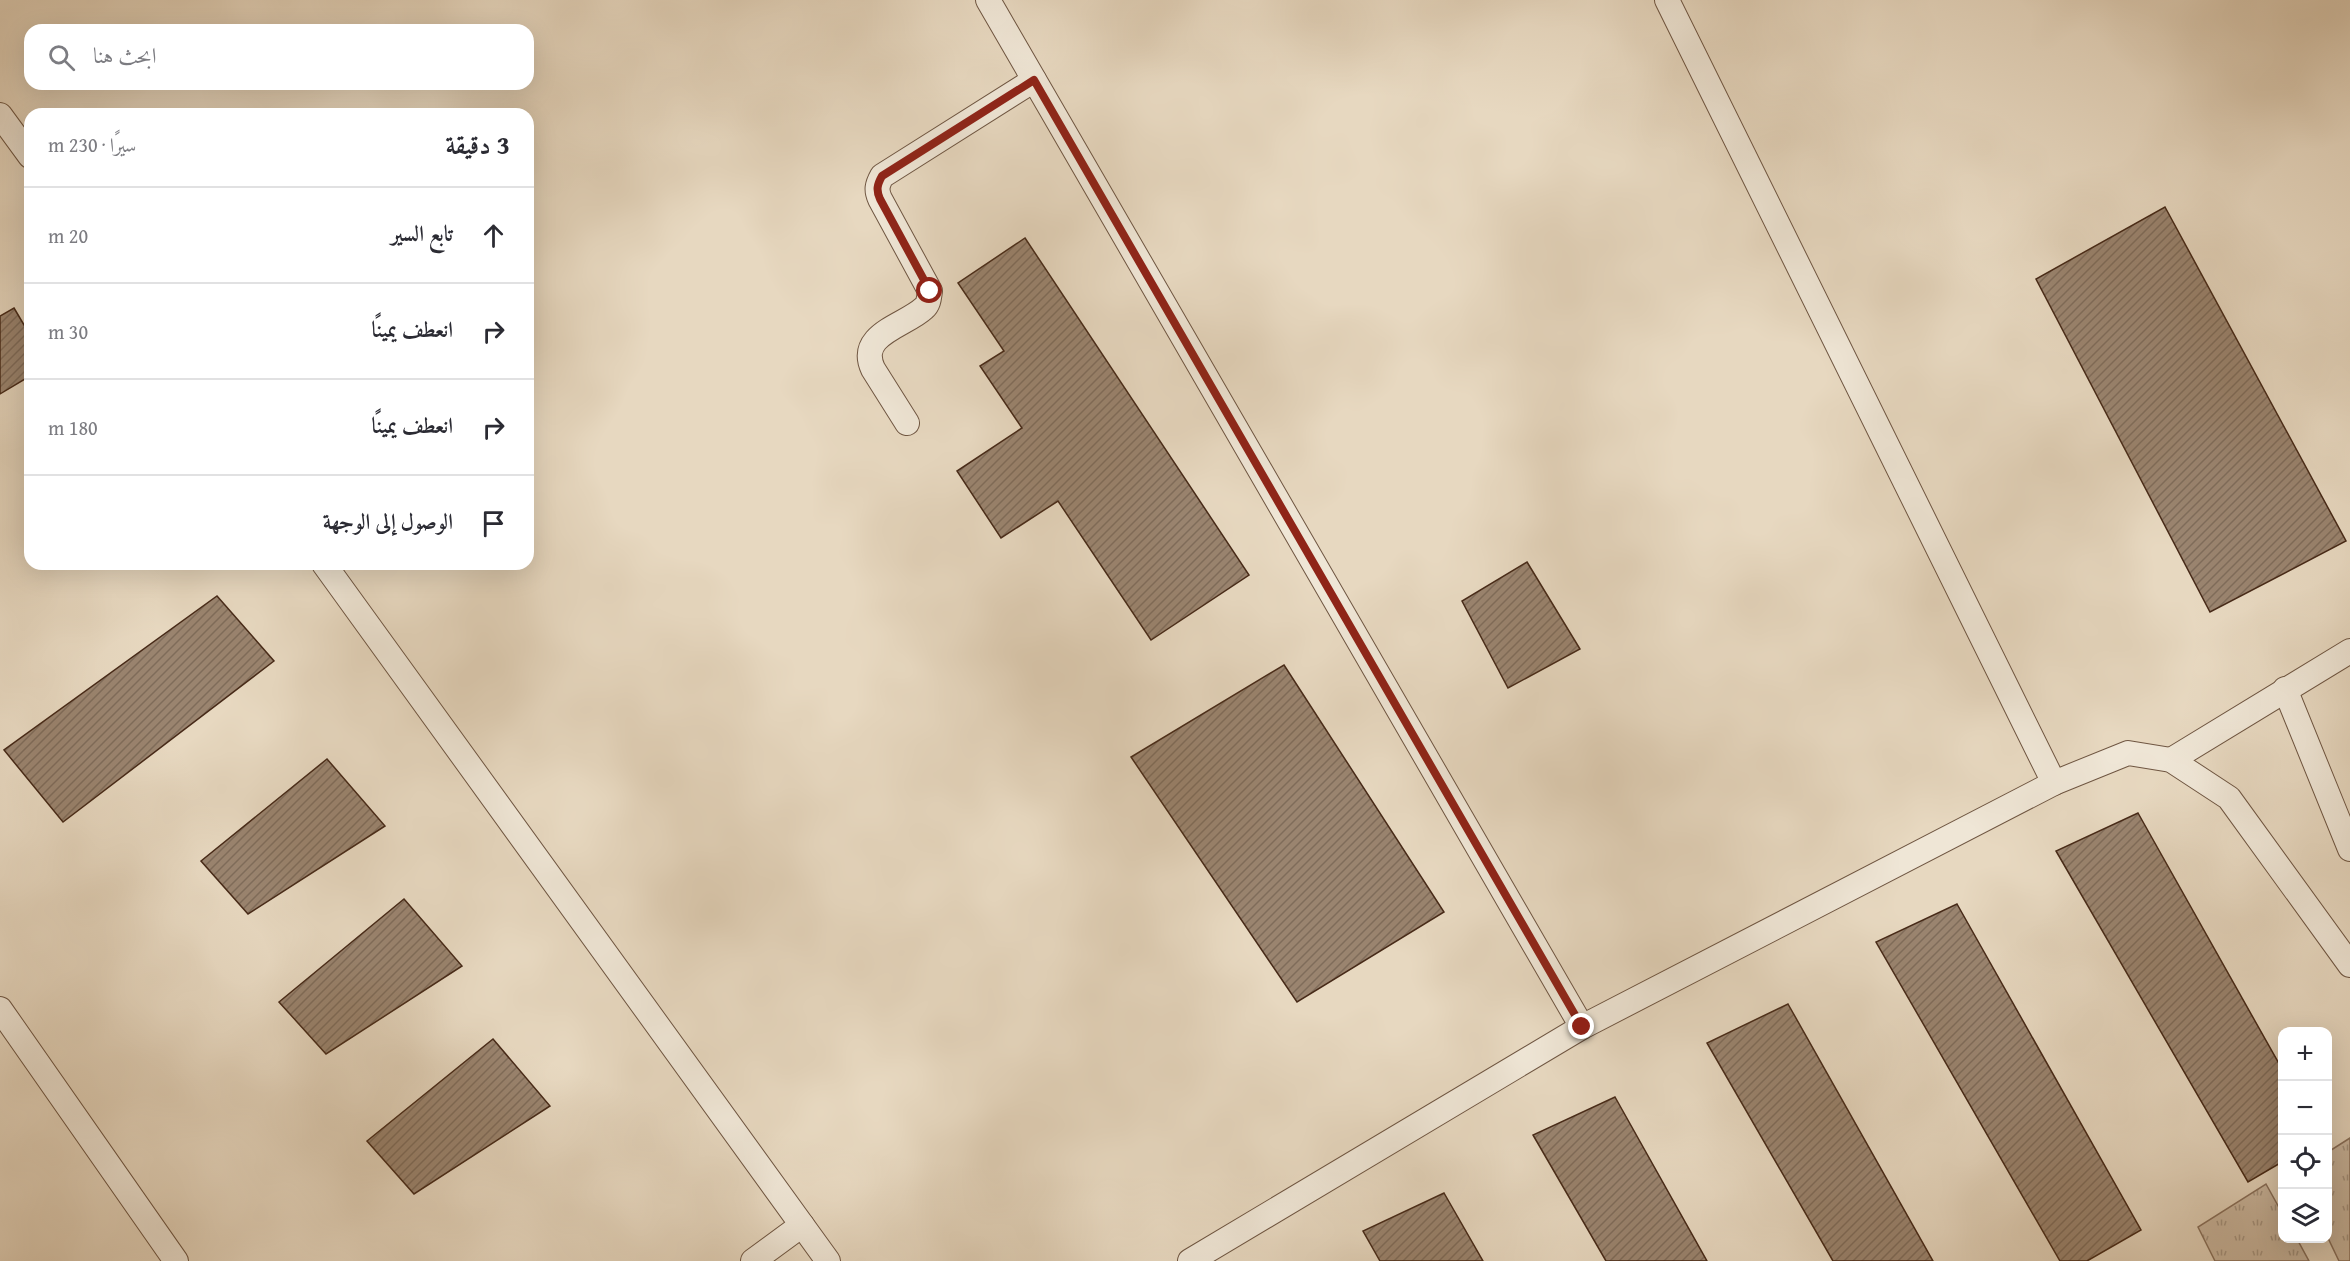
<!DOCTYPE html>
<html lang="ar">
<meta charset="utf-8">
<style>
:root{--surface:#fff;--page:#f2f2f3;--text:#2b2b33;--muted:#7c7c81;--line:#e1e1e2}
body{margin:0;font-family:"Gentium Book Plus",Amiri,serif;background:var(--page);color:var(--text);direction:rtl}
.controls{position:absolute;right:18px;bottom:18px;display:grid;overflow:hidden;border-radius:12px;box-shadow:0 6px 24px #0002}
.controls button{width:54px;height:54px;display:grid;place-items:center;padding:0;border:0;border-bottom:2px solid var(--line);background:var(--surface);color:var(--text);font:30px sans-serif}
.stop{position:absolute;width:18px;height:18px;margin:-14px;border:4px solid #8f2418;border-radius:50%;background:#fff}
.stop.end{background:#8f2418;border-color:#fff;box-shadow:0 2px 6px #0008}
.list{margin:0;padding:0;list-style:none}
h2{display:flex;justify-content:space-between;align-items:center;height:78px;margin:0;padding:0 24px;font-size:26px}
h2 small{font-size:20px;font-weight:400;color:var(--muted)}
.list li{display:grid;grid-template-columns:39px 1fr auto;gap:18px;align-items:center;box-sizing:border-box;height:96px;padding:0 24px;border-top:2px solid var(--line)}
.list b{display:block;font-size:22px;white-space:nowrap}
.list em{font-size:20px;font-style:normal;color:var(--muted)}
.icon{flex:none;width:33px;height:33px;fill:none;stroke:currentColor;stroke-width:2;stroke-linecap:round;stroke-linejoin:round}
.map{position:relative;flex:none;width:2350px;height:1261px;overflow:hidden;direction:ltr}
.search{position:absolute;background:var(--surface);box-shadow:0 6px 24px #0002;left:24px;top:24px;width:510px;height:66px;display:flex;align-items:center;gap:15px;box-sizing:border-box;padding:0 21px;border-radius:18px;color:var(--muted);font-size:22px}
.panel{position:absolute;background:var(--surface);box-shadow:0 6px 24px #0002;left:24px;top:108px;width:510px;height:462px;border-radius:18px;direction:rtl}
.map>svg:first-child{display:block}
.grass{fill:url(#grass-tufts);stroke:#8a725e;stroke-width:1.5}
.building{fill:url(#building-hatch);stroke:#472a18;stroke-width:1.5}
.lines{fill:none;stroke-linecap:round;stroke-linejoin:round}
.lane-casing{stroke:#6f5642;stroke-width:26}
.lane{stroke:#efe6d6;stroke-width:24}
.route{stroke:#8f2418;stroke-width:8}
</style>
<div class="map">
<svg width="2350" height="1261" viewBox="0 0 2350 1261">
<defs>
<pattern id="grass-tufts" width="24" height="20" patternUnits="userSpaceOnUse" patternTransform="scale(1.5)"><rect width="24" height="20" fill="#ccbaa3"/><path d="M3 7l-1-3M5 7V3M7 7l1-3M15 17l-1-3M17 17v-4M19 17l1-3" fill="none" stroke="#a79784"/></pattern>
<pattern id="building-hatch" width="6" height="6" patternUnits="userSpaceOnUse" patternTransform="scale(1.5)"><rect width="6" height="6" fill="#9a846f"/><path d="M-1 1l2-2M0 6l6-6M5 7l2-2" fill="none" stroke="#7f6c5a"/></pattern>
</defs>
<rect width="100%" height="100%" fill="#e7d8c0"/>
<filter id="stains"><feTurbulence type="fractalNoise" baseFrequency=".00333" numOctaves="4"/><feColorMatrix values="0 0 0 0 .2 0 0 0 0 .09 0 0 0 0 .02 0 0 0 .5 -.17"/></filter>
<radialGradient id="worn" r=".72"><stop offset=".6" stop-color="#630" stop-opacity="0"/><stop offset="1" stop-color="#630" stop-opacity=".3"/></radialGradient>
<g class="grass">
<path d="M2350,1138V1261H2339L2328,1238V1152Z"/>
<path d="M2266,1184L2282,1213V1238L2297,1239L2309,1261H2215L2198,1227Z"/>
</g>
<g class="building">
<path d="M2165,207L2346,541L2210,612L2036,279Z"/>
<path d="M1025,238L1249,575L1151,640L1058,501L1001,538L957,471L1022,428L980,366L1004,351L958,283Z"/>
<path d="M14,308L30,335V376L0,394V316Z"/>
<path d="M1527,562L1580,649L1508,688L1462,601Z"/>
<path d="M217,596L274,661L63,822L4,750Z"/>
<path d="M1284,665L1444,912L1297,1002L1131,757Z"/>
<path d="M327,759L385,826L248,914L201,861Z"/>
<path d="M2138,813L2282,1069V1162L2248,1182L2056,851Z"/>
<path d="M404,899L462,966L326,1054L279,1002Z"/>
<path d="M1957,904L2141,1230L2087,1261H2060L1876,942Z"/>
<path d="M1788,1004L1933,1261H1833L1707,1043Z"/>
<path d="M493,1039L550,1106L414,1194L367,1141Z"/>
<path d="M1615,1097L1707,1261H1606L1533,1135Z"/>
<path d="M1444,1193L1483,1261H1380L1363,1231Z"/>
</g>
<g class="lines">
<g class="lane-casing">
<g id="lane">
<path d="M988,0L1582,1027"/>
<path d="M1667,0L2054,783"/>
<path d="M0,115L30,156"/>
<path d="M907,423L873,369C857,334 905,326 924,308C929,304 929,297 930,291L880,199C876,190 877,185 882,176L1034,80"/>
<path d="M324,564L828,1261"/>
<path d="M2285,689L2350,849"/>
<path d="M2171,760L2350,651"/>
<path d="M0,1009L176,1261"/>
<path d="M753,1261L802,1225"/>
<path d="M1190,1261L1582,1027L2054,783L2128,753L2171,760L2229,798L2350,965"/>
</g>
</g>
<use href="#lane" class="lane"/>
</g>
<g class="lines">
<path class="route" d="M930,291L880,199C876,190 877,185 882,176L1034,80L1582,1027"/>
</g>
<rect width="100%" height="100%" filter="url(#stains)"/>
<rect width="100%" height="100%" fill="url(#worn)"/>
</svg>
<div class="controls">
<button>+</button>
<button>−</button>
<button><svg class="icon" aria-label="locate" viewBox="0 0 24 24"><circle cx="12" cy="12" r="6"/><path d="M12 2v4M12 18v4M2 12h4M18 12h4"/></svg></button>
<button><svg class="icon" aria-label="layers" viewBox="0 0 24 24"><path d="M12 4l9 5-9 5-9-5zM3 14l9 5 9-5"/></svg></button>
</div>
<div class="stop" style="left:930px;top:291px"></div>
<div class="stop end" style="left:1582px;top:1027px"></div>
<div class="search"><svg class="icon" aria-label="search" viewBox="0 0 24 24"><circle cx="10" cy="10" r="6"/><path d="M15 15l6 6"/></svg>ابحث هنا</div>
<section class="panel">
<h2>3 دقيقة<small>سيرًا · 230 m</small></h2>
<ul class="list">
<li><svg class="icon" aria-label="ahead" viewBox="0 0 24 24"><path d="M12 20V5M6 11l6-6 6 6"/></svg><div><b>تابع السير</b></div><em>20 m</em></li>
<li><svg class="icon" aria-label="right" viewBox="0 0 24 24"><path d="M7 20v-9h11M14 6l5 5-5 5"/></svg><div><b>انعطف يمينًا</b></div><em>30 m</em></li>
<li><svg class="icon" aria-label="right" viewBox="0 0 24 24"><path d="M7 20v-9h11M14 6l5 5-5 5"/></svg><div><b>انعطف يمينًا</b></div><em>180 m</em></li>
<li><svg class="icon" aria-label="arrive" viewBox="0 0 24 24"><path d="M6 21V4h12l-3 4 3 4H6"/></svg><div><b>الوصول إلى الوجهة</b></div></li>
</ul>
</section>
</div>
